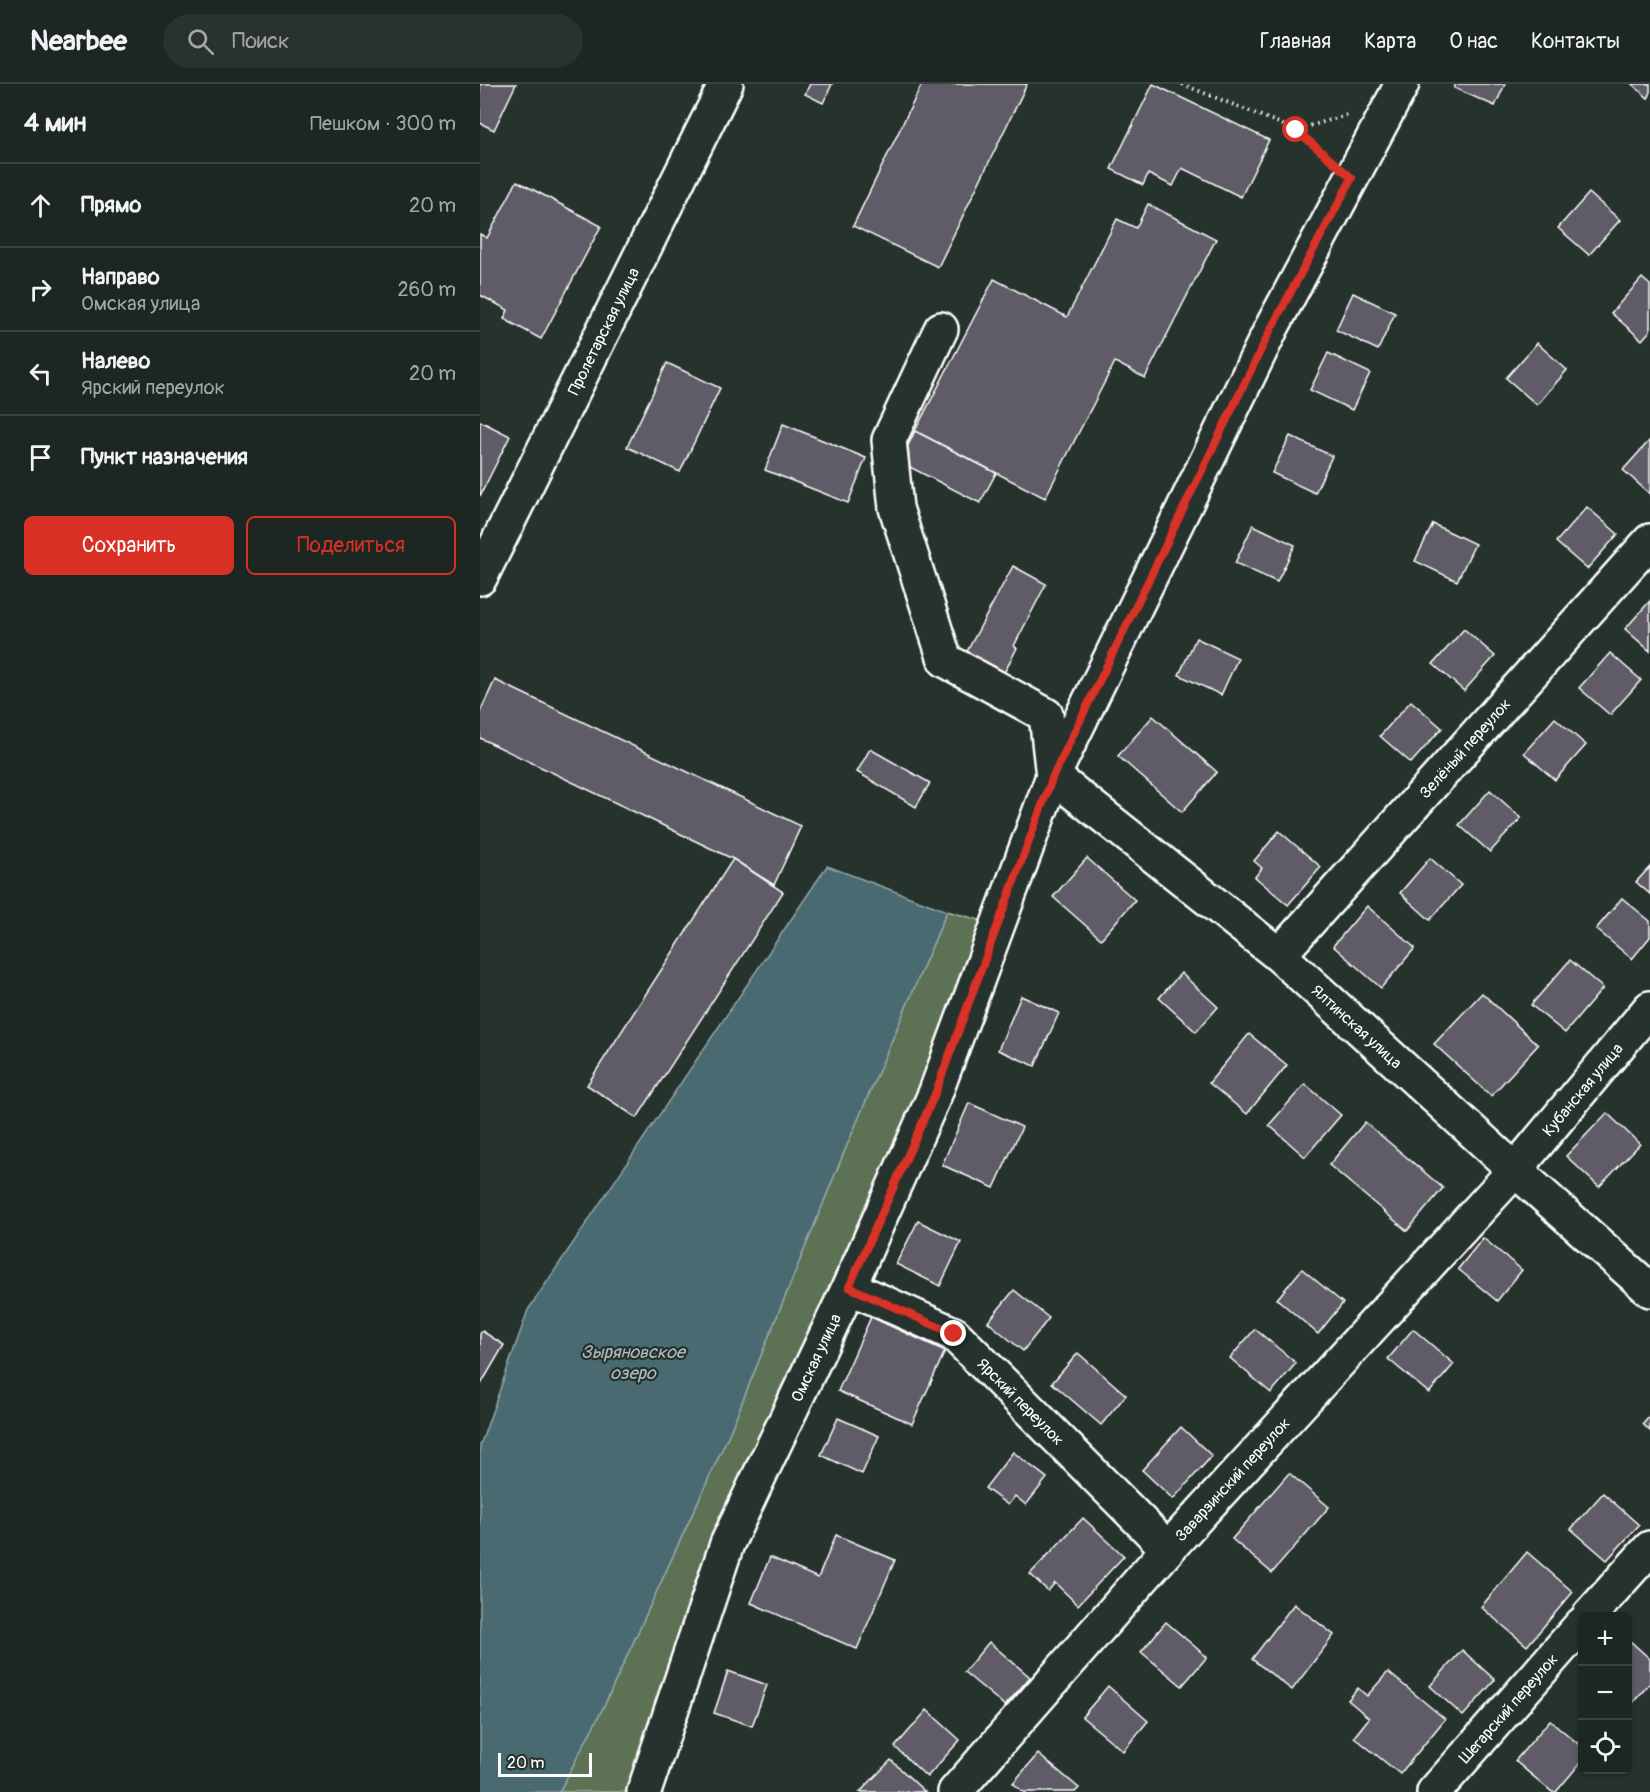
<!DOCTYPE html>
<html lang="ru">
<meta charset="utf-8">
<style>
:root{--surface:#1c2622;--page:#29322f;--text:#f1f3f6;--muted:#a0a5a5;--line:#3a4340;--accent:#d93025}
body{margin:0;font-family:Pangolin,sans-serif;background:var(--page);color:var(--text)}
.controls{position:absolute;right:18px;bottom:18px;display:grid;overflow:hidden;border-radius:9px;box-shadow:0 2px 4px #0004}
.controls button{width:54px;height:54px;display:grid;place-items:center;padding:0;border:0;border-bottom:2px solid var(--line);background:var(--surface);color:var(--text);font:30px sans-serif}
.scale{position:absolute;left:18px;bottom:15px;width:94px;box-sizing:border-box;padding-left:6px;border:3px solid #fff;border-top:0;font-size:16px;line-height:21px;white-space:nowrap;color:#fff;-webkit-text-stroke:4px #26332d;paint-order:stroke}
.stop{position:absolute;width:18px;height:18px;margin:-14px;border:4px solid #d93025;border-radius:50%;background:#fff}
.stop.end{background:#d93025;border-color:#fff;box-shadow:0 2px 6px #0008}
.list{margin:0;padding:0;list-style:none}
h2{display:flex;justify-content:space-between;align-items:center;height:78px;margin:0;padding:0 24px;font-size:26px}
h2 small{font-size:20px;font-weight:400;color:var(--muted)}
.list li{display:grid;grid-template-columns:39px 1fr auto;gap:18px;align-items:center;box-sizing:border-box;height:84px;padding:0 24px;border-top:2px solid var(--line)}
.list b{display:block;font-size:22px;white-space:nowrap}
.list p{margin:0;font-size:20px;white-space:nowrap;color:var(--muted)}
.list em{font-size:20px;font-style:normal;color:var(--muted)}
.actions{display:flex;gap:12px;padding:18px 24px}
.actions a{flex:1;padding:14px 0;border:2px solid var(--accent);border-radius:9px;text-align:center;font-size:21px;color:var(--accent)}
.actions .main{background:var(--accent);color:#fff}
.icon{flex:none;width:33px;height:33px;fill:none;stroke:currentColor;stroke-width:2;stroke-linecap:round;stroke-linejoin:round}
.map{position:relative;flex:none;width:1170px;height:1708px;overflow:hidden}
header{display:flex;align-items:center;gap:36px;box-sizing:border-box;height:84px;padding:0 30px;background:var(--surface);border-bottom:2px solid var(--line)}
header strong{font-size:28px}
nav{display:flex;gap:33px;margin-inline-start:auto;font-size:21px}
.search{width:420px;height:54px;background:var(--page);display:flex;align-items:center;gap:15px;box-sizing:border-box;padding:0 21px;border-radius:33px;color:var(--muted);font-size:22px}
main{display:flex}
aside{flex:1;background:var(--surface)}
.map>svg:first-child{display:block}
.green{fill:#5d7154;stroke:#aeb8aa;stroke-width:1.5}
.water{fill:#4a6a71;stroke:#92a6aa;stroke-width:1.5}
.building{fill:#5e5c68;stroke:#fff;stroke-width:1.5}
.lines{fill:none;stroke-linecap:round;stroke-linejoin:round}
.minor-casing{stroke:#fff;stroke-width:38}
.path{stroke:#fff;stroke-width:4;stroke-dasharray:1.5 4.5;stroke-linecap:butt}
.minor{stroke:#26332d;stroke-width:33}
.route{stroke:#d93025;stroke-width:8}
.labels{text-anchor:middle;stroke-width:4.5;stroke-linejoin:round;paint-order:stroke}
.street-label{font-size:16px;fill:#fff;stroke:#26332d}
.water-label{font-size:18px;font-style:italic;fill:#aebcbf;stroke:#26332d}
</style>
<header>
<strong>Nearbee</strong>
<div class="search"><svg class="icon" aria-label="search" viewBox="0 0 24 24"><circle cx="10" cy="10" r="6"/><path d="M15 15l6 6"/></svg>Поиск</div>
<nav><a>Главная</a><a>Карта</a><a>О нас</a><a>Контакты</a></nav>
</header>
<main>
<aside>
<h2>4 мин<small>Пешком · 300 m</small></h2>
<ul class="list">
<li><svg class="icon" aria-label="ahead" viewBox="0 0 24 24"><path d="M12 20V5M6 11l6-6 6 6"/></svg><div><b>Прямо</b></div><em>20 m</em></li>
<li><svg class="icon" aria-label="right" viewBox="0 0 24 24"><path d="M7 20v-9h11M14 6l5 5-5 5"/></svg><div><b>Направо</b><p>Омская улица</p></div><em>260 m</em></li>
<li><svg class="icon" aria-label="left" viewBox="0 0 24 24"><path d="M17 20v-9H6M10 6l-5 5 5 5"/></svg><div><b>Налево</b><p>Ярский переулок</p></div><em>20 m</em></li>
<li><svg class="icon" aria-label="arrive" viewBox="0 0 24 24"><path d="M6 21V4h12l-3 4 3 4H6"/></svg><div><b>Пункт назначения</b></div></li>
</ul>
<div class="actions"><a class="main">Сохранить</a><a>Поделиться</a></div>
</aside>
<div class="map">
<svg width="1170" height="1708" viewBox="0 0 1170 1708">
<rect width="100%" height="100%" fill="#26332d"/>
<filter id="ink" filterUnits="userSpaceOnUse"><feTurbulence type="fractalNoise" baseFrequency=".0167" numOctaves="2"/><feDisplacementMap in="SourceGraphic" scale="12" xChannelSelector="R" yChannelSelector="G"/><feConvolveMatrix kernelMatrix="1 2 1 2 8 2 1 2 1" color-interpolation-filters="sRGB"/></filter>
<g filter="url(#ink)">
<path class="green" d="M467,827L503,837L440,1006L154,1708H79L124,1622L249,1350L362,1073Z"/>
<path class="water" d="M347,782L467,827L362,1073L249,1350L124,1622L79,1708H0V1362L48,1226Z"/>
<g class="building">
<path d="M0,0H36L14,46L0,39Z"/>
<path d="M330,0H352L343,19L325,10Z"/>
<path d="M442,0H547L458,183L373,142Z"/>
<path d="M673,0L789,56L761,113L702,84L693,102L668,90L663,101L631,85Z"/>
<path d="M976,0H1025L1015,22L974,4Z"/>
<path d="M1152,0H1170V11L1168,14Z"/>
<path d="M37,97L121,142L61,255L24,235L28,226L0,211V150L7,154Z"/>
<path d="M1109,109L1140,136L1109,171L1078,144Z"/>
<path d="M668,120L736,155L665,294L635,278L565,414L435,347L514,195L587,233L637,135L656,144Z"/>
<path d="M1162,194L1170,201V247L1162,256L1131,229Z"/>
<path d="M873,209L915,229L898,266L856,246Z"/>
<path d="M1057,259L1087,286L1057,321L1026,294Z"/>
<path d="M848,269L890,289L872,326L830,306Z"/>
<path d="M187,279L240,304L200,388L147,363Z"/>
<path d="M0,337L30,352L0,412Z"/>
<path d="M303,340L386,374L368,419L285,386Z"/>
<path d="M435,347L516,389L500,419L420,378Z"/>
<path d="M810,352L852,372L835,409L792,389Z"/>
<path d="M1170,356V410L1143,386Z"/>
<path d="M1107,423L1138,450L1107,485L1076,458Z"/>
<path d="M953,440L995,460L977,497L935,477Z"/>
<path d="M773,441L815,461L797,498L755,479Z"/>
<path d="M533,482L566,500L534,562L537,564L522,593L484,573Z"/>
<path d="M1170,517V567L1145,545Z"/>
<path d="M984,545L1015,572L984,607L953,580Z"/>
<path d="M716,554L758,574L741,611L699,591Z"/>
<path d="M1130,569L1161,596L1130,631L1099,604Z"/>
<path d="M15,596L321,742L294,801L253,775L0,654V628Z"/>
<path d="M931,617L962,644L931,679L900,652Z"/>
<path d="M673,632L737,688L702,728L638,672Z"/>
<path d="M1075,634L1106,661L1075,696L1044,669Z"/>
<path d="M390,665L450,699L436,723L377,688Z"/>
<path d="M1010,706L1041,734L1010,768L979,741Z"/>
<path d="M799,747L841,783L808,821L775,793L782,784L774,777Z"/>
<path d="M607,774L655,816L621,855L573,813Z"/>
<path d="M950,774L981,801L950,836L920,809Z"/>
<path d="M253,775L303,808L157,1034L107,1001Z"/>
<path d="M1170,783V810L1156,798Z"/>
<path d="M1142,814L1170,837V853L1152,875L1116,845Z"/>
<path d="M887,822L935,864L901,904L853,862Z"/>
<path d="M1090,876L1123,904L1085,949L1051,921Z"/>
<path d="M701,889L738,923L716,948L679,914Z"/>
<path d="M1002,909L1058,961L1011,1012L954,960Z"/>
<path d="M541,912L579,929L555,982L518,966Z"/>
<path d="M769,950L807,981L767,1030L729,999Z"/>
<path d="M825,1000L861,1031L825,1073L789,1041Z"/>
<path d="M489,1019L542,1043L514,1104L462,1081Z"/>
<path d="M1127,1029L1160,1060L1119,1103L1086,1072Z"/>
<path d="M885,1038L963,1104L927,1147L849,1081Z"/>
<path d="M438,1137L481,1158L460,1202L416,1180Z"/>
<path d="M1003,1154L1042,1186L1017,1217L978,1185Z"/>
<path d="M822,1185L863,1219L838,1250L797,1215Z"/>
<path d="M534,1206L569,1234L543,1267L508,1238Z"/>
<path d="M391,1233L465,1267L432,1340L358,1307Z"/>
<path d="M775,1245L816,1279L791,1309L750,1274Z"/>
<path d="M933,1245L974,1280L949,1309L908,1275Z"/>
<path d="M2,1247L24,1261L0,1302V1250Z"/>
<path d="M598,1269L646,1311L621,1341L572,1299Z"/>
<path d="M1170,1332V1347L1163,1340Z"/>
<path d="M358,1334L399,1352L382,1390L341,1371Z"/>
<path d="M701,1343L732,1372L693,1415L662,1386Z"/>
<path d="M533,1368L567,1394L546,1421L535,1412L528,1421L505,1404Z"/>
<path d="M809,1389L849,1423L792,1489L752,1455Z"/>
<path d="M1123,1409L1159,1441L1127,1476L1091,1445Z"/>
<path d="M603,1434L644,1472L598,1521L575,1499L568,1507L550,1490Z"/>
<path d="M356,1451L415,1476L377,1565L271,1519L290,1473L338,1494Z"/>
<path d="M1047,1468L1093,1508L1047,1562L1001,1523Z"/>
<path d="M814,1520L854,1551L812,1606L772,1575Z"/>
<path d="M686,1538L727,1573L702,1602L661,1568Z"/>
<path d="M1148,1555L1170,1575V1599L1150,1622L1148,1619Z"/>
<path d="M509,1558L550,1593L525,1622L484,1588Z"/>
<path d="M982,1566L1015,1596L983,1632L950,1602Z"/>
<path d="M248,1587L287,1601L272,1642L234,1629Z"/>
<path d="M908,1588L965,1635L920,1690L874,1653L889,1634L868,1616L878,1604L887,1612Z"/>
<path d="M628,1602L668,1637L643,1667L602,1633Z"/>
<path d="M447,1626L480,1656L447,1693L415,1663Z"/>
<path d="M1070,1636L1102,1663V1677L1076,1708H1072L1035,1677Z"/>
<path d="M558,1670L599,1704L595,1708H543L533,1699Z"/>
<path d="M411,1676L445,1708H380Z"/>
</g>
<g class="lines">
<g class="minor-casing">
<g id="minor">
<path id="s1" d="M461,245L409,356L416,424L465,576L566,631L573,692L799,871L1035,1086L1170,1206"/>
<path id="s2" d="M0,494L246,0"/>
<path id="s3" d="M799,871L1170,457"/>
<path id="s4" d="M369,1203L474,1250L688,1465"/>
<path d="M1109,1532L1170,1464"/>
<path id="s5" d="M164,1708L247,1460L369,1203L455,1010L573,692L792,243L922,0"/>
<path id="s6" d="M475,1708L688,1465L1035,1086L1170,924"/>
<path id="s7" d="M954,1708L1102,1540"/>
</g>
</g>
<g class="path">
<path d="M702,0L816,46L867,31"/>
<path d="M817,46L847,73"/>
</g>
<use href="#minor" class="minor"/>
</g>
</g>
<g class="lines" filter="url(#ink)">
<path class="route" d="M474,1250L369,1203L455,1010L573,692L792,243L872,94L816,46"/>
</g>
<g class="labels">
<g class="street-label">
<text dy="6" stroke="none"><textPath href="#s2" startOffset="276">Пролетарская улица</textPath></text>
<text dy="6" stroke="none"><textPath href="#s3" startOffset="278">Зелёный переулок</textPath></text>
<text dy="6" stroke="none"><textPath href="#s1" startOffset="921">Ялтинская улица</textPath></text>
<text dy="6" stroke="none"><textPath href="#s6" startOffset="942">Кубанская улица</textPath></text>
<text dy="6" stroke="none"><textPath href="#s5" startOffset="468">Омская улица</textPath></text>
<text dy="6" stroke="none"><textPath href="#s4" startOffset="210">Ярский переулок</textPath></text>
<text dy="6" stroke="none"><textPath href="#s6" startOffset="418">Заварзинский переулок</textPath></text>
<text dy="6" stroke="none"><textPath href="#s7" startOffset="112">Шегарский переулок</textPath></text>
</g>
<g class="water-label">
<text x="153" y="1274">Зыряновское<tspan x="153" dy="21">озеро</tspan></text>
</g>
</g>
</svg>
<div class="controls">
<button>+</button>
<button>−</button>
<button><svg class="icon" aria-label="locate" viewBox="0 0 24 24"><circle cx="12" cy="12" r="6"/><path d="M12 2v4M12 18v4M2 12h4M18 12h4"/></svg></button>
</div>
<div class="scale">20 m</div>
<div class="stop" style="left:816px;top:46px"></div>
<div class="stop end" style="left:474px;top:1250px"></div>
</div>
</main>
